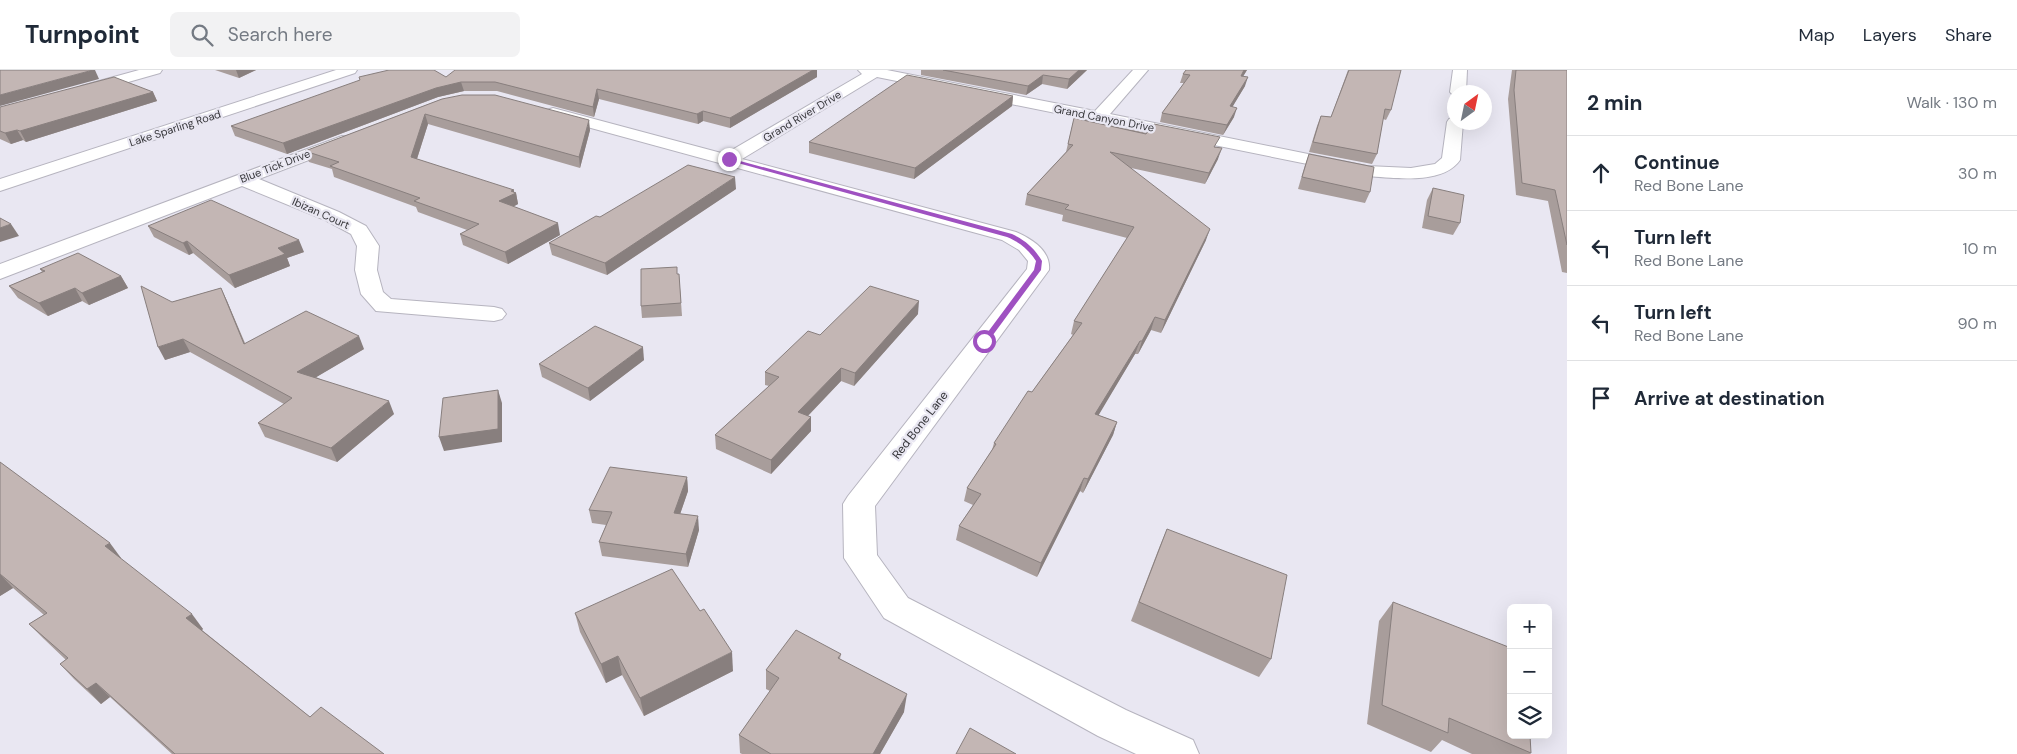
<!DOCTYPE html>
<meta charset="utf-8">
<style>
:root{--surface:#fff;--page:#f2f2f3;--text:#1f2937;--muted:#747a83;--line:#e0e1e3}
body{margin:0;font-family:"DM Sans",sans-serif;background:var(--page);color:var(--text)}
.controls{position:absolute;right:15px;bottom:15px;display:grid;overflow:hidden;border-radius:8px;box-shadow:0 5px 20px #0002}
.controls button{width:45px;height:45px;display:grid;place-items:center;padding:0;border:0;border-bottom:1px solid var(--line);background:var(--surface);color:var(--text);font:25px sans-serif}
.compass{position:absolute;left:1447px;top:15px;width:45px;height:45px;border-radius:50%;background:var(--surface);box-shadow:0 5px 20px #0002;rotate:33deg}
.stop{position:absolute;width:15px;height:15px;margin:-11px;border:4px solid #9f51c1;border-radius:50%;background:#fff}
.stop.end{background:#9f51c1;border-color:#fff;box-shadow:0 1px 5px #0008}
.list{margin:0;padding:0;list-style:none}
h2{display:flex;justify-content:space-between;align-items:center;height:65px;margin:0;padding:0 20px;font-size:21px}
h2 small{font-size:16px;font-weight:400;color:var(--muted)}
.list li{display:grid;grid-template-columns:32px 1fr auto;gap:15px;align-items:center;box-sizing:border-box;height:75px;padding:0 20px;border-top:1px solid var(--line)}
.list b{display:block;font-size:19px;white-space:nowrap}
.list p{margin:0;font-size:16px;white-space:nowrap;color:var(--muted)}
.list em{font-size:16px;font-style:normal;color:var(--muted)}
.icon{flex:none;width:28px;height:28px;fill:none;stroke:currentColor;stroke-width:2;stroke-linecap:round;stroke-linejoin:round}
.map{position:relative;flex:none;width:1567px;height:684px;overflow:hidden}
header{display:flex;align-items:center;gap:30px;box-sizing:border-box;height:70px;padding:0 25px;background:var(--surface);border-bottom:1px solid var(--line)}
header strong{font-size:24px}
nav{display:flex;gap:28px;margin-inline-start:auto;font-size:18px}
.search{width:350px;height:45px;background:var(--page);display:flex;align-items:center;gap:12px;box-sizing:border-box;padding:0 18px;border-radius:8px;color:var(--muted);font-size:19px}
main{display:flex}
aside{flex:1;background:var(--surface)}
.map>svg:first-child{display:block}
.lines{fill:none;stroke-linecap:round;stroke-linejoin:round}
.minor-casing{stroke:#b6b4bf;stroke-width:2}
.tertiary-casing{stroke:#b6b4bf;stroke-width:2}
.minor{fill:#fff;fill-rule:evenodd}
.tertiary{fill:#fff;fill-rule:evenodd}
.wall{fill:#a89d9b}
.shaded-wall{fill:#887f7e}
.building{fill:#c3b6b4;stroke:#887f7e}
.route{fill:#9f51c1}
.labels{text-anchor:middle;stroke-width:4.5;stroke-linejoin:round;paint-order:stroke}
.far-street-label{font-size:11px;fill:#37373b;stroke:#e9e7f2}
.street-label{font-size:12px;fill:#37373b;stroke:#e9e7f2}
</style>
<header>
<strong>Turnpoint</strong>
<div class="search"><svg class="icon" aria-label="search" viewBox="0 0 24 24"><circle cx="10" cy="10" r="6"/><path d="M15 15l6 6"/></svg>Search here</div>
<nav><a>Map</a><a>Layers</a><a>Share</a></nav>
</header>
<main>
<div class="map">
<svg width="1567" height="684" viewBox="0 0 1567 684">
<rect width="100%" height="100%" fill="#e9e7f2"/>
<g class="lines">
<g class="minor-casing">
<g id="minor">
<path d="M139,0H162L160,3L86,24L81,22L78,19L81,16Z"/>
<path d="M858,0H887L1095,41L1133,0H1148L1110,44L1367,96L1411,98L1435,94L1442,88L1447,52L1449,49L1454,47V52H1463L1460,90C1443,115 1394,108 1367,106L877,7L742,89L1016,162C1032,169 1051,181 1049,200L875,436L877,485L908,528L1126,640L1193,670L1199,684H1136L1098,666L884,548L844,488L843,434L848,426L1027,199L1028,191L1019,180L1002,170L547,46L545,43L547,40L553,38L725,84L862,4Z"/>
<path d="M1453,0H1467L1466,22H1454V26L1450,22Z"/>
<path d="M342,66L348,67L351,71L348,75L259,109L339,142L366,156L379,176L377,200L383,222L391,229L494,237L502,239L506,244L502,249L494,251L376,241L361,224L355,200L357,176L351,164L325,150L242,116L0,209V194Z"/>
</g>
</g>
<g class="tertiary-casing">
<path id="tertiary" d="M336,0H357L355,3L0,121V109Z"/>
</g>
<use href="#minor" class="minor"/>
<use href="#tertiary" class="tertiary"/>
</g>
<g class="wall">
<path d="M215,0H256L239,8Z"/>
<path d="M921,0H1087L1067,19L1042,14L1026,25L921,5Z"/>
<path d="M1186,0H1247L1243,6L1245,16L1232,37L1234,47L1223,65L1160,52L1162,43L1184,13H1180L1183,4Z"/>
<path d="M1348,0L1391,40L1386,50L1383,49L1377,84L1372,94L1309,82L1317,56L1321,46L1331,47Z"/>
<path d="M1512,0H1567V203L1562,202L1548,131L1516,125L1508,29Z"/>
<path d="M446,7H817L730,58L703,51L698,54L599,29L594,47L497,21H464L438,27L287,84L235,66L231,56Z"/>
<path d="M153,22L157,31L26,72L23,70L11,74L0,69V37Z"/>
<path d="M1013,26L1012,36L914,109L809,83V72Z"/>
<path d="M442,29L590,60L580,98L428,54L417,89L516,123L518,134L513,137L560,165L508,194L463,175L460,164L467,160L418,142L416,137L334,107L332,99L309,92L305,81Z"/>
<path d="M1074,48L1216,77L1218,89L1205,114L1131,98L1206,170L1161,263L1151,260L1138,284H1135L1098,345L1117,352L1113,365L1083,423L1080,421L1037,507L956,470L959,456L973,435L964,431L967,418L992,380L994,373L1032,322L1073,265L1071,264L1074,251L1127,168L1062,151L1063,145L1025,135L1027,124L1066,82Z"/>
<path d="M1309,84L1370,122L1365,133L1298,119L1305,95Z"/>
<path d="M1433,118L1460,153L1453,165L1422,158L1427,130Z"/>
<path d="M736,119L607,205L552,185L549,173L600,147Z"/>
<path d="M148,156L304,182L287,188L290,196L235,218L193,183L189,185L154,167Z"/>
<path d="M40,199L121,206L128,218L89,235L82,231L48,246L18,228L9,216L42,202Z"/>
<path d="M677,204H679L682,246L642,248L641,236Z"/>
<path d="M221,218L227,231L245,273L364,279L316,307L394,344L337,392L265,367L258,353L284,334L190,282L165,290L172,232Z"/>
<path d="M918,244L854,316L841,311L808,346L811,347V361L771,404L716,379L715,365L769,316L765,315V302L820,265Z"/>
<path d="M644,290L590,331L542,307L539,294Z"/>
<path d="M0,392L121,488V489L203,559L202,560L310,647L384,684H172L110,627L101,634L74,609L60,594L66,590L44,569L29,554L44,545L13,518L0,526Z"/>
<path d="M687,407L688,421L680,444L699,460L688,497L602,486L599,472L606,455L592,453L589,440Z"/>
<path d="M1167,459L1271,589L1259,607L1131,551L1159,478Z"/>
<path d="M1393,532L1531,683L1530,684H1472L1442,670L1431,682L1367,654L1379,551Z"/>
<path d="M575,543L733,601L644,646L622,605L606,613L580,562Z"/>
<path d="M841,584L840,589L904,642L880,684H742L740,683L739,665L770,621L766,619V600Z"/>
</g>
<g class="shaded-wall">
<path d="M93,0H95L99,9L0,36V25Z"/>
<path d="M236,0H256L239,8Z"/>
<path d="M813,0H817V7L730,58V48Z"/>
<path d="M1079,0H1087L1067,19L1069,9Z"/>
<path d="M1244,0H1247L1238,15L1241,6Z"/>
<path d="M1043,5L1042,14L1026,25L1028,16Z"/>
<path d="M1248,7L1245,16L1227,46L1230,36Z"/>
<path d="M461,12L464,21L438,27L287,84L283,73L436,18Z"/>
<path d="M597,19L599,29L594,47L593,37Z"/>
<path d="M153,22L157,31L26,72L20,61Z"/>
<path d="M1013,26L1012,36L914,109L915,98Z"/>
<path d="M1237,38L1234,47L1223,65L1227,55Z"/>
<path d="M703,41V51L698,54L697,44Z"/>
<path d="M425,44L428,54L414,98L411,87Z"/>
<path d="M589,50L590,60L580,98L579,87Z"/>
<path d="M17,60L23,70L11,74L5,63Z"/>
<path d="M1222,78L1218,89L1205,114L1209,103Z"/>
<path d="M735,107L736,119L607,205L605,193Z"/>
<path d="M514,120V123H516L518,134L501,143L499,131Z"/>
<path d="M558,153L560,165L508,194L505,182Z"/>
<path d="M11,154L19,166L0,172V158Z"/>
<path d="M1210,159L1206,170L1161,263L1165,250Z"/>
<path d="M299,170L304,182L287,188L290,196L235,218L229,205L278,178Z"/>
<path d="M187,171L193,183L189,185L183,173Z"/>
<path d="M121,206L128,218L89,235L82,223Z"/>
<path d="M75,218L82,231L48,246L39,233Z"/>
<path d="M221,218L227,231L250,287L244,274Z"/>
<path d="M919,231L918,244L854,316L855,303Z"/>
<path d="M1155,247L1151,260L1138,284L1142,271Z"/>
<path d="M359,266L364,279L303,315L297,302Z"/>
<path d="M183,269L190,282L165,290L158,277Z"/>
<path d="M1140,271L1135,284L1091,358L1095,344Z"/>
<path d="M643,277L644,290L590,331L588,318Z"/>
<path d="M841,298V311L798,356V342Z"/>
<path d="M498,320L502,333V372L444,381L439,367Z"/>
<path d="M389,331L394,344L337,392L331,378Z"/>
<path d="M811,347V361L771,404V390Z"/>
<path d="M1117,352L1113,365L1083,423L1088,409Z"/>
<path d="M687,407L688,421L676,456L674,443Z"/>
<path d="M1084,408L1080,421L1037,507L1041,493Z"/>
<path d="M698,446L699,460L688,497L686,484Z"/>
<path d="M110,473L121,488L116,492L105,476Z"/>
<path d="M0,504L13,518L0,526Z"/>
<path d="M192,544L203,559L198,563L186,548Z"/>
<path d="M732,582L733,601L644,646L640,628Z"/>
<path d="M618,586L622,605L606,613L601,594Z"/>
<path d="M96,613L110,627L101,634L87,619Z"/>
<path d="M907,624L904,642L880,684H873Z"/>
</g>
<g class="building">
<path d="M0,0H93L0,25Z"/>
<path d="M389,0H434L446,7L455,0H813L730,48L703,41L697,44L597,19L593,37L495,12H461L436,18L283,73L231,56L360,10L359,7Z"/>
<path d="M943,0H1079L1069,9L1043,5L1028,16Z"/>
<path d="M1186,0H1244L1241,6L1248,7L1230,36L1237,38L1227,55L1162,43L1190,5L1183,4Z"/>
<path d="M1349,0H1401L1391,40L1385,39L1377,84L1313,72L1321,46L1331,47Z"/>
<path d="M1516,0H1567V175L1555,120L1522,113L1514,20Z"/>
<path d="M907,5L1013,26L915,98L809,72Z"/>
<path d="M114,7L153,22L20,61L17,60L5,63L0,61V37Z"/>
<path d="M462,25H495L589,50L579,87L425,44L411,87L514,120L511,121L516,123L499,131L558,153L505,182L460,164L479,154L414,131L420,128L330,96L339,92L305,81L442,29Z"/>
<path d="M1074,48L1146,64L1154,54L1220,67L1214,77L1222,78L1209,103L1110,82L1210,159L1165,250L1155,247L1142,271H1140L1095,344L1117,352L1088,409L1084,408L1041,493L959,456L981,424L967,418L996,374L994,373L1028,321L1032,322L1082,253L1074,251L1134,157L1065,139L1069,135L1027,124L1073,75L1068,74Z"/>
<path d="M1309,84L1374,97L1370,122L1302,107Z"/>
<path d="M688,95L735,107L605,193L549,173L596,146L600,147Z"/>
<path d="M1433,118L1464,125L1460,153L1428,146Z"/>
<path d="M211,130L299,170L278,178L285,184L229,205L187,171L183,173L148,156Z"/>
<path d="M0,148L11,154L0,158Z"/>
<path d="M78,183L121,206L82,223L75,218L39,233L9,216L45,201L40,199Z"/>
<path d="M677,197V204H679L681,233L641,236V199Z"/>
<path d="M141,216L172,232L221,218L244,274L306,241L359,266L297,302L389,331L331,378L258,353L292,328L183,269L158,277Z"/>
<path d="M870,216L919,231L855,303L841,298L798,342L811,347L771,390L715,365L779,307L765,302L808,261L820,265Z"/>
<path d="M595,256L643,277L588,318L539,294Z"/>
<path d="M498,320V359L439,367L443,328Z"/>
<path d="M0,392L110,473L105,476L192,544L186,548L310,647L321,637L384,684H175L96,613L87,619L60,594L68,588L29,554L47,543L0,504Z"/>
<path d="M610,397L687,407L674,443L698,446L686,484L599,472L612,442L589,440Z"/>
<path d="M1167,459L1287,505L1271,589L1139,532Z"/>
<path d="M672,499L700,541L704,539L732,582L640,628L618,586L601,594L575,543Z"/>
<path d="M1393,532L1511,578V665H1530L1531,683L1449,648L1448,663L1382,635Z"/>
<path d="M796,560L841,584L838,588L907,624L873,684H771L739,665L779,608L766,600Z"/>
<path d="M970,658L1016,684H956Z"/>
</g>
<path class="route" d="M729,88L1012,164C1026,171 1034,178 1042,191L1041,200L987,273H982V270L1034,200L1036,191C1028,179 1021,173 1007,167L727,90Z"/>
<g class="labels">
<g class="far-street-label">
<text transform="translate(802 46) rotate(-31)" y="4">Grand River Drive</text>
<text transform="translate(1104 48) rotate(11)" y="4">Grand Canyon Drive</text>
<text transform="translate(175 58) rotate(-18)" y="4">Lake Sparling Road</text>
<text transform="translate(275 96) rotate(-21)" y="4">Blue Tick Drive</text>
<text transform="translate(321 143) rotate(24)" y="4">Ibizan Court</text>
</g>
<g class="street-label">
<text transform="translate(920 355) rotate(-52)" y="4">Red Bone Lane</text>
</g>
</g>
</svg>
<div class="controls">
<button>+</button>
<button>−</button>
<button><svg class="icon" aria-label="layers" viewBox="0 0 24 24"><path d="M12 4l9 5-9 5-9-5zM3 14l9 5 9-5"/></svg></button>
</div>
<svg class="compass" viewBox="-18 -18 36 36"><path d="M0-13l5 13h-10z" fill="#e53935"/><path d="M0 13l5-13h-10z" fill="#747a83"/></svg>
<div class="stop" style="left:984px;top:271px"></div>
<div class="stop end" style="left:729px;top:89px"></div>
</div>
<aside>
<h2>2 min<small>Walk · 130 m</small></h2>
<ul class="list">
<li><svg class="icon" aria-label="ahead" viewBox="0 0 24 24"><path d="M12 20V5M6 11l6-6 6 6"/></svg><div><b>Continue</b><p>Red Bone Lane</p></div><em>30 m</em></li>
<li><svg class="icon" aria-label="left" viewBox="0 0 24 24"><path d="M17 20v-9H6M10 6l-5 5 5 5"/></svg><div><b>Turn left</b><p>Red Bone Lane</p></div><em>10 m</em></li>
<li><svg class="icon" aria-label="left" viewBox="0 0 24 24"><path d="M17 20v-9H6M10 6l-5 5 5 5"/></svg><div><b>Turn left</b><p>Red Bone Lane</p></div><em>90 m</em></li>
<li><svg class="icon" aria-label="arrive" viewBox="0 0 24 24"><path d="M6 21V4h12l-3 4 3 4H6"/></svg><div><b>Arrive at destination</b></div></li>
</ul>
</aside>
</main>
